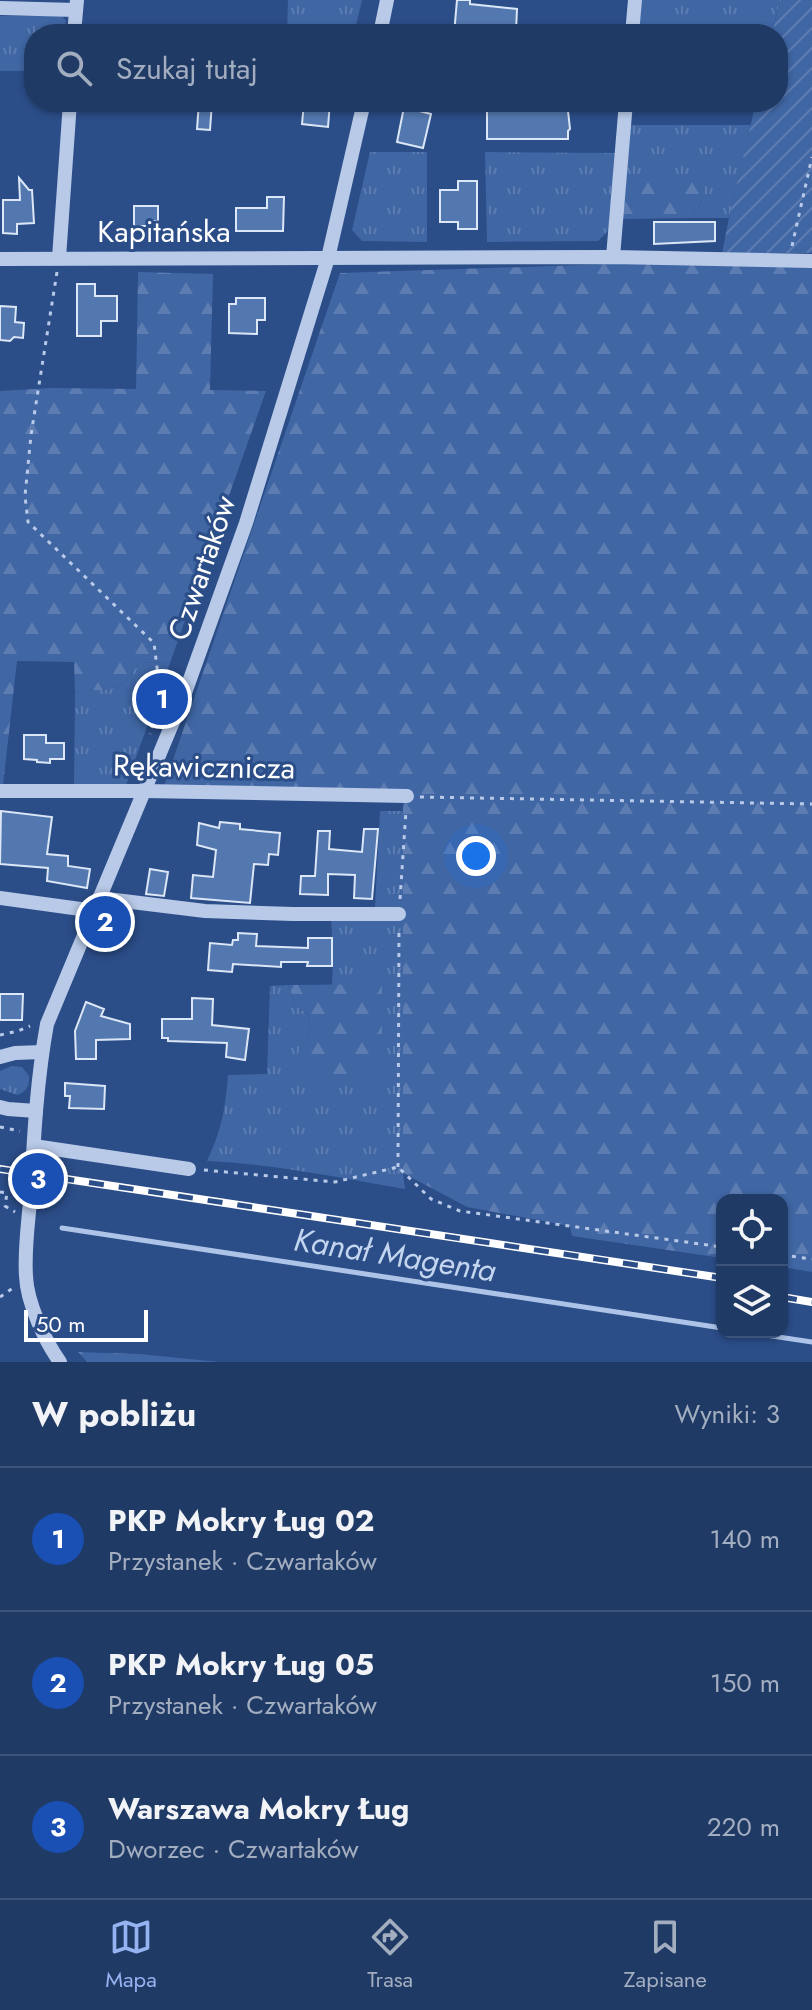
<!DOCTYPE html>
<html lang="pl">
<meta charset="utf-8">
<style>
:root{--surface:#203a66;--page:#28416c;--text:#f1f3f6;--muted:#a2adbf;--line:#3d547a;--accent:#95b2f1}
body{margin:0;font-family:Jost,sans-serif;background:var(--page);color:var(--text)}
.controls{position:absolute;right:24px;bottom:24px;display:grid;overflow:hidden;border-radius:16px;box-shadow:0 2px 6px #0004}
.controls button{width:72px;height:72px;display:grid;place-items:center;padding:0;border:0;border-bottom:2px solid var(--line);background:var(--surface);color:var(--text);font:40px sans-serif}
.scale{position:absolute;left:24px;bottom:20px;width:124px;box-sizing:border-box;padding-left:8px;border:4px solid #fff;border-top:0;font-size:22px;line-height:28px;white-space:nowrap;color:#fff;-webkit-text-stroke:6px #2b4d88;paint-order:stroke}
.you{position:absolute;left:476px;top:856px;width:28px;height:28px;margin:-20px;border:6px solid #fff;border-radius:50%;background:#1a73e8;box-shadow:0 0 0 12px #1a73e833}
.badge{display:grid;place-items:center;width:52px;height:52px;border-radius:50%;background:var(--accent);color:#fff;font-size:26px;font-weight:700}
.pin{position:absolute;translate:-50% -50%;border:4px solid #fff;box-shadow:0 2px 8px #0006}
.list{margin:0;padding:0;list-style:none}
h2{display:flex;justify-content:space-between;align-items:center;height:104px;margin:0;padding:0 32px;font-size:34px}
h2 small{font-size:26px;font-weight:400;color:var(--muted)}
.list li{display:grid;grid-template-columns:52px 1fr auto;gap:24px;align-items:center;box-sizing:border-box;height:144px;padding:0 32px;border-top:2px solid var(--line)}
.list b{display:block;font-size:30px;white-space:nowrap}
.list p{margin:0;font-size:26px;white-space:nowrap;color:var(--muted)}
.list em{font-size:26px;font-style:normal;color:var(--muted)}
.icon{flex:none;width:44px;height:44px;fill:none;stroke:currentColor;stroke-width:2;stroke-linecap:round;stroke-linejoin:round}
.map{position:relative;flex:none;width:812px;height:1362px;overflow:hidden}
.search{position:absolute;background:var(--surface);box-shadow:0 2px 6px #0004;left:24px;right:24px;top:24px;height:88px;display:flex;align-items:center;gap:20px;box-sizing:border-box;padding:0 28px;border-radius:32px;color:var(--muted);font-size:30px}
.sheet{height:536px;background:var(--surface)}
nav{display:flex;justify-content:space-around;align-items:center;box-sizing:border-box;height:112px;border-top:2px solid var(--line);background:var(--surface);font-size:22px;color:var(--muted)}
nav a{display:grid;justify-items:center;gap:4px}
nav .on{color:var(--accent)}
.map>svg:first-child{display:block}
.grass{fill:url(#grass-tufts)}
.forest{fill:url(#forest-firs)}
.garden{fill:url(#garden-furrows)}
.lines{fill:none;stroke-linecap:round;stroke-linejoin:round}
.stream{stroke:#adc4e8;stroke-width:5}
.building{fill:#5377af;stroke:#dbe6f6;stroke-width:2}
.path{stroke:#b8cae8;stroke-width:3;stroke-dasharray:4 6;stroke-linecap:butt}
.minor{stroke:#b8cae8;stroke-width:14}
.rail-casing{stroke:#fff;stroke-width:8}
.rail{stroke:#2b4d88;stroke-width:5;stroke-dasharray:15;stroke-linecap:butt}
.labels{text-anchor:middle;stroke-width:6;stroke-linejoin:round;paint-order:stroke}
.street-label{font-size:30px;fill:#fff;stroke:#2b4d88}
.water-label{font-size:32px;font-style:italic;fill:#c3d5ef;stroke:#2b4d88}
</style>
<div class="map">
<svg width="812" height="1362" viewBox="0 0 812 1362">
<defs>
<pattern id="grass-tufts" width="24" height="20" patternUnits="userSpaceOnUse" patternTransform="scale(2)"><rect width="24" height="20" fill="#4066a4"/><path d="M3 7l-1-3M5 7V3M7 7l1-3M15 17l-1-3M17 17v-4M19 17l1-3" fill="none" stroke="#5d7db2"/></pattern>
<pattern id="forest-firs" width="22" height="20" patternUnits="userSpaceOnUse" patternTransform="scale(2)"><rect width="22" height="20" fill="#4066a4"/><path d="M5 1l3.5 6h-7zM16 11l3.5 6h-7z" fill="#5d7db2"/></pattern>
<pattern id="garden-furrows" width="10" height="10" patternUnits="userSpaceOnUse" patternTransform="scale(2)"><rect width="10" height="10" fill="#4066a4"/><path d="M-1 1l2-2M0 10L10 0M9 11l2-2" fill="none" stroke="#5d7db2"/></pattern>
</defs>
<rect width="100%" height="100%" fill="#2b4d88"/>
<g class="grass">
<path d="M288,0H362L354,34H287Z"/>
<path d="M639,0H780L772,33H636Z"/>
<path d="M0,16H62L66,21L64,34H34V71H0Z"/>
<path d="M630,125H751L729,218H692L702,201L626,174Z"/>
<path d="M370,152H427V242L362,241L352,230Z"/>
<path d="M485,152L616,153L609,230L598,241L487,242Z"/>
<path d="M139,662L170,663L126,785L74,784L75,692C109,688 121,695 139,662Z"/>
<path d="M380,811H403V908H375Z"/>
<path d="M331,915L403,920V1173L405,1189C340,1178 274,1164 207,1161C222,1129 225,1110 228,1075L267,1074L270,986L288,985L296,1006L308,1014L311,1029L298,1054L382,1055V985H332L333,962Z"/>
<path d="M12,1066L22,1067L29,1076C30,1086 26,1092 17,1095L0,1089V1071Z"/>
</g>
<g class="forest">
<path d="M626,174H695C713,187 701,203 692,218L622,219Z"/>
<path d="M812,263V1272L782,1267V1200H722V1258L572,1236L570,1226L467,1207L403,1173V790L164,786L340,273L611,264Z"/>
<path d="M138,272L213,274L210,390L266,391L170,663L139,662C121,695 109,688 75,692L74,662L17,661L3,785H0V391L51,388L136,389Z"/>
<path d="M382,984V1055L375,1075H315L305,1070L298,1054L311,1029L308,1014L296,1006L288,985Z"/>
<path d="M78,1352L140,1354L219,1362H87Z"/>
</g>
<path class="garden" d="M780,0H812V253H722L729,218L756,102H778V34H772Z"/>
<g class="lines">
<g class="stream">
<path d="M62,1228L722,1328"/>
<path d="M745,1332L812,1342"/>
</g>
</g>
<g class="building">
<path d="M457,0H470V4L517,9L516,31L478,27L477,34H454Z"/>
<path d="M199,102H212L210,130L197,129Z"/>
<path d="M304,102H330L328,127L302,124Z"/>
<path d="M404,107L431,114L423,148L397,142Z"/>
<path d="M487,108H546V111H568L570,129L568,131V139H487Z"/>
<path d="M19,178L29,190H32L34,223L17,224V234L3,233V200H20Z"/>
<path d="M458,181H477V229H458V222H440V190H458Z"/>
<path d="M267,197H284L283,231H236V208H267Z"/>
<path d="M134,206H158V221H154V226H134Z"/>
<path d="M654,222H715V241L654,244Z"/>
<path d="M77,284H95V296H117V321H101V336H77Z"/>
<path d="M236,298H265V320H257V334L229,333V304H236Z"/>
<path d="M0,306L16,307L15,322L24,323L23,338L14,337L10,341L0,340Z"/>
<path d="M24,735H46V743H64V759H50V763L37,762V760L24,759Z"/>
<path d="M1,811L52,817L47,854L68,856V866L90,869L87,888L47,881L48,868L0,864Z"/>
<path d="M220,822L240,824V829L280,833L278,855L269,854L268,865L254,864L250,903L191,898L193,875L213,877L216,850L197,845L199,823L219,828Z"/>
<path d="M364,829H378L372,899L354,898L355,875L328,874V895L300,894L301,876H315L318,831H330L329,849L362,852Z"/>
<path d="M150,869L168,872L164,896L146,894Z"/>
<path d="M238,933L257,934L256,946L308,948V938H332V966H307L308,962H281V967L233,964L232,972L208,970L210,943L232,945L233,940H238Z"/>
<path d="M0,994H23L22,1020H0Z"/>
<path d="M192,998L213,999L212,1025L249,1029L245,1060L226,1057L227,1043L168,1041V1038H162V1019H192Z"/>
<path d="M86,1002L104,1009L101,1016L130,1024V1039L96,1040V1059H76L75,1031Z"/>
<path d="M65,1083L105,1086L104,1109L69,1108L70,1096H65Z"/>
</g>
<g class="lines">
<g class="path">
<path d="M792,246L812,157"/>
<path d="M57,272L31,435L25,496L28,522L154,643L161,700L150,734"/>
<path d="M420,797L812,804"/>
<path d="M400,899L406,811"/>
<path d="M0,1035L18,1031L30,1026"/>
<path d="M0,1127L20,1131"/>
<path d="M398,1167L399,927"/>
<path d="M204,1170L335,1182L398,1167L431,1199L460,1211L722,1247"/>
<path d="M0,1192L7,1193L5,1206L15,1212"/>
<path d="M782,1255L812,1259"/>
<path d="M0,1297L13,1288"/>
</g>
<g class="minor">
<path d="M0,8L76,10"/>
<path d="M74,34L77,0"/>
<path d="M380,34L387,0"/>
<path d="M632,34L635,0"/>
<path d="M613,257L626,102"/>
<path d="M59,258L70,102"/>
<path d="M0,259L613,257L812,261"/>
<path d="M0,791H145L407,796"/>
<path d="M0,898L95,911"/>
<path d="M99,898L205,911L293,914H399"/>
<path d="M0,1057L15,1053L42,1052"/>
<path d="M0,1107L8,1109L36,1111"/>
<path d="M34,1146L189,1169"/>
<path d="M60,1362C45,1341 27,1303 26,1276C24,1248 29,1218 31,1190C34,1135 37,1079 47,1024L185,693L246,523L328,258L364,102"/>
</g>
<g class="rail-casing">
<g id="rail">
<path d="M0,1169L722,1278"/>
<path d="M782,1297L812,1302"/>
</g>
</g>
<use href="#rail" class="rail"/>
</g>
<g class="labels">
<g class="street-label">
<text x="164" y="242">Kapitańska</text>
<text transform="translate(202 568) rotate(-71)" y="10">Czwartaków</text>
<text transform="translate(204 767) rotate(1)" y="10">Rękawicznicza</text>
</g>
<g class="water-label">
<text transform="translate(395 1255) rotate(9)" y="11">Kanał Magenta</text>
</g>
</g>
</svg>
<div class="controls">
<button><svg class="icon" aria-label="locate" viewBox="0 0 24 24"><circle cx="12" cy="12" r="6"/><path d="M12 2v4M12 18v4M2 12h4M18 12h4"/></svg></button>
<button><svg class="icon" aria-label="layers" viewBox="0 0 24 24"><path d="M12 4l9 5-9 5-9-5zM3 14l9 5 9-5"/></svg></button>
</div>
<div class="scale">50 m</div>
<div class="you"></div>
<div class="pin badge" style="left:162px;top:699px;background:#1a4fb4">1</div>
<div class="pin badge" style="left:105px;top:922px;background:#1a4fb4">2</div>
<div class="pin badge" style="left:38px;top:1179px;background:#1a4fb4">3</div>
<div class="search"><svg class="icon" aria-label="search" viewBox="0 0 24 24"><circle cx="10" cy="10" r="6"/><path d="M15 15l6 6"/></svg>Szukaj tutaj</div>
</div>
<section class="sheet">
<h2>W pobliżu<small>Wyniki: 3</small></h2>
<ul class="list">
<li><span class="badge" style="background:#1a4fb4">1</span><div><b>PKP Mokry Ług 02</b><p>Przystanek · Czwartaków</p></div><em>140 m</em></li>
<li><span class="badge" style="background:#1a4fb4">2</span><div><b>PKP Mokry Ług 05</b><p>Przystanek · Czwartaków</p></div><em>150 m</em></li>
<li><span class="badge" style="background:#1a4fb4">3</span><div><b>Warszawa Mokry Ług</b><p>Dworzec · Czwartaków</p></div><em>220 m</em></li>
</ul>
</section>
<nav>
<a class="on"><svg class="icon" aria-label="map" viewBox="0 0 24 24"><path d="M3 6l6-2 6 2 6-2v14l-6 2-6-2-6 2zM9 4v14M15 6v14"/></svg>Mapa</a>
<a><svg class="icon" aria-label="directions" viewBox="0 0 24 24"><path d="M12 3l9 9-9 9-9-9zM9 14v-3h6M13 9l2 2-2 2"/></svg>Trasa</a>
<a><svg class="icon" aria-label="saved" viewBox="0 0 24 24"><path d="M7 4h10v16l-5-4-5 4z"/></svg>Zapisane</a>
</nav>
